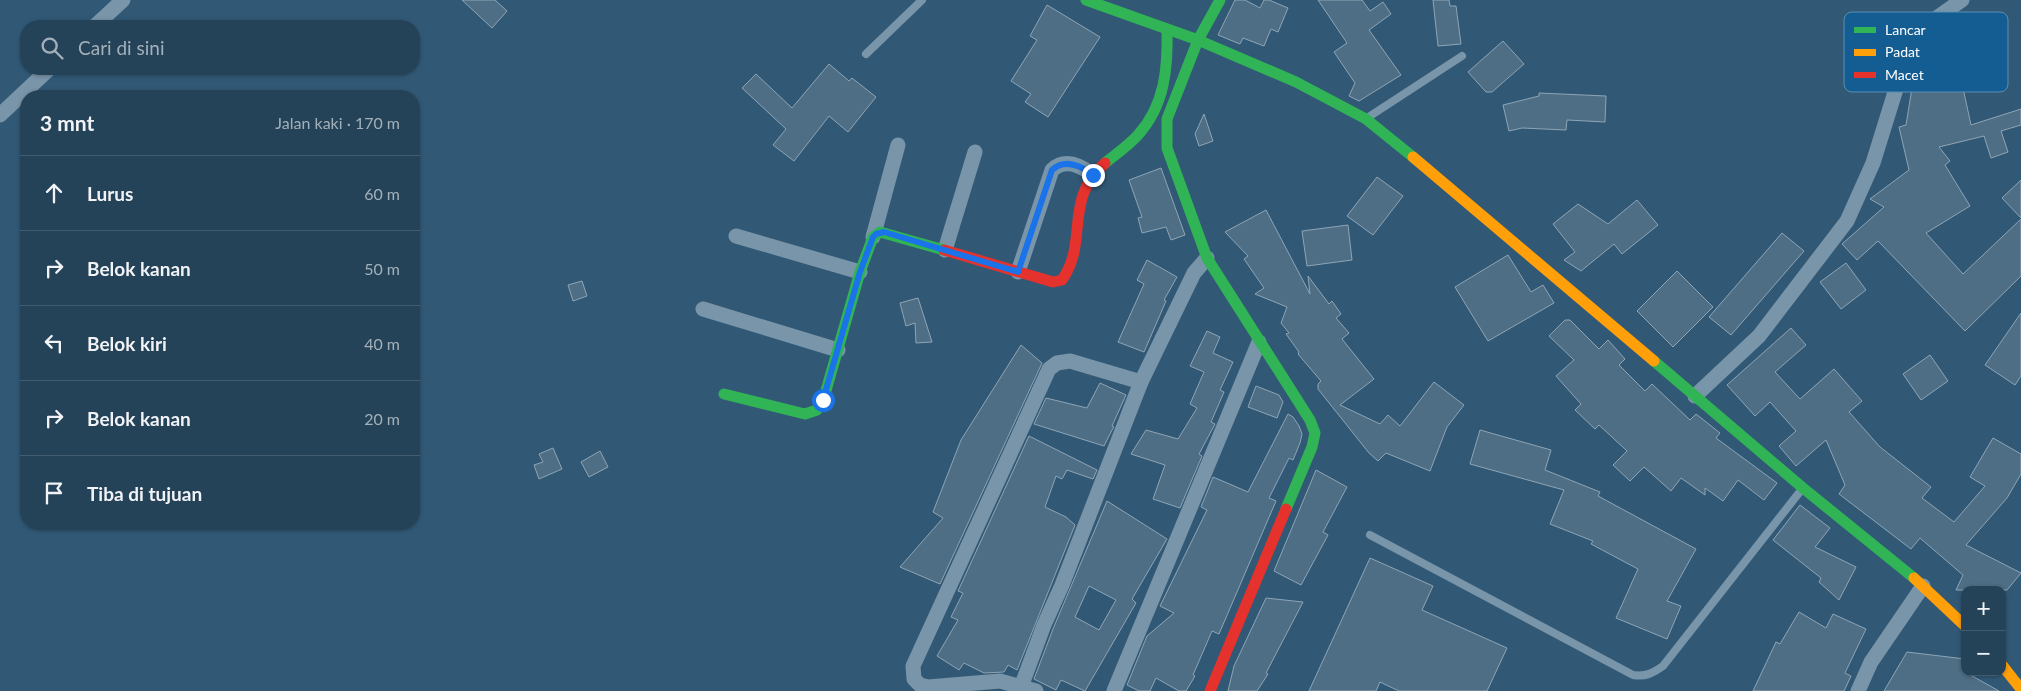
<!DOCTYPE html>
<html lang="id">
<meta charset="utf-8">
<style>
:root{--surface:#254358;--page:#2d4a5e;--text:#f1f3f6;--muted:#a3b0ba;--line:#425c6e}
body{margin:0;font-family:Lato,sans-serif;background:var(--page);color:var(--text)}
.controls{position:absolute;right:15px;bottom:15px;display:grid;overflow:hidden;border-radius:10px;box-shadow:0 1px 4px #0004}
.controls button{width:45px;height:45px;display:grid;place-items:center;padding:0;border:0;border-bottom:1px solid var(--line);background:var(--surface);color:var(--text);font:25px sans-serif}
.stop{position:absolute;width:15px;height:15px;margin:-11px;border:4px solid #1a73e8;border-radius:50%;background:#fff}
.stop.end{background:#1a73e8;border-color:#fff;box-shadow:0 1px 5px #0008}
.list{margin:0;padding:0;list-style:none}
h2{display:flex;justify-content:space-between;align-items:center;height:65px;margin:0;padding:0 20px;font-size:21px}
h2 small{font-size:16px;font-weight:400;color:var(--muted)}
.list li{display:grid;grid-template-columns:32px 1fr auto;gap:15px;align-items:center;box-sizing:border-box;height:75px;padding:0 20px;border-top:1px solid var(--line)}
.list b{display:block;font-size:19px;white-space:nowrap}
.list em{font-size:16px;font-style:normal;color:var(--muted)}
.icon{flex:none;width:28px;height:28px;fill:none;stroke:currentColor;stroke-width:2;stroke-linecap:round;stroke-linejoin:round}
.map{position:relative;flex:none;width:2021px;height:691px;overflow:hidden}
.search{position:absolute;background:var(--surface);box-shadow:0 1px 4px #0004;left:20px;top:20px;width:400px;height:55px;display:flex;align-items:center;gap:12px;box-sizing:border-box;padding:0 18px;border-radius:20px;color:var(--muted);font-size:19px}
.panel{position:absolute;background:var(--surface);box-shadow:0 1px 4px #0004;left:20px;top:90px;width:400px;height:440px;border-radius:20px}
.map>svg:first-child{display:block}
.building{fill:#4e6e85;stroke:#8ea5b6;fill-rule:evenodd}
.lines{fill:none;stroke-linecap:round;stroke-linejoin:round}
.lane{stroke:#7995a9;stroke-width:8}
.street{stroke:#7995a9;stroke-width:15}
.fast{stroke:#30b455;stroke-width:11}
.slow{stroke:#ff9f0a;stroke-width:11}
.jam{stroke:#e5322d;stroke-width:11}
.route{stroke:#1a73e8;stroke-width:6}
.key{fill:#145d93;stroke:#5a8eb3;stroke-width:1}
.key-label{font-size:14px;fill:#fff}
</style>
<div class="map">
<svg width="2021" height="691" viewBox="0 0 2021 691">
<rect width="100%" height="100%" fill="#315976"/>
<g class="building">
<path d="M462,0H495L507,11L492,28Z"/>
<path d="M1235,0H1245L1260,8L1264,0H1269L1288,8L1278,32L1271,29L1264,46L1243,38L1240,44L1218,35Z"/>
<path d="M1318,0H1362L1370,11L1383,2L1391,14L1369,30L1401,75L1359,101L1349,96L1355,83L1334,52L1347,43Z"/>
<path d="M1433,0H1449L1450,6H1456L1461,44L1438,46Z"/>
<path d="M1047,5L1100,37L1048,117L1025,102L1031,94L1011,81L1037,40L1030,36Z"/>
<path d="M1964,38L1976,81L1963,88L1971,125L2021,109V125L2001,131L2008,152L1991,158L1984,136L1939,147L1950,161L1945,165L1970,206L1926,233L1963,274L2021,219V276L1965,331L1878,241L1857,260L1842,244L1884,207L1870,199L1909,170L1899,127L1906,125L1918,51Z"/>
<path d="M1503,41L1524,64L1492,92H1486L1468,72Z"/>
<path d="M829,64L849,81L852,78L876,97L848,132L829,116L794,161L773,145L786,129L742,88L756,74L792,108Z"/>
<path d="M1539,93L1606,96L1605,122L1567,120L1566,130L1522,128L1509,131L1503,105L1539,96Z"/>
<path d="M1204,114L1213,141L1199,146L1195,134Z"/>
<path d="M1161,168L1185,235L1171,240L1166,227L1142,233L1138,218L1142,217L1129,180Z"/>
<path d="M1377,177L1403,196L1373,235L1347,216Z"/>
<path d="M2021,180V218L2002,198Z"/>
<path d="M1637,200L1658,225L1622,254L1614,244L1581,271L1564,260L1575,252L1553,224L1578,204L1608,224Z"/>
<path d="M1266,210L1310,294L1308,276L1329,304L1332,301L1341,314L1336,318L1349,333L1342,339L1374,379L1340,405L1380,424L1388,415L1400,426L1434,382L1464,405L1447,427L1430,471L1386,453L1378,461L1369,453L1318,389V384L1321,381L1298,354L1299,352L1286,334L1289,333L1281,323L1287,307L1255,294L1264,288L1244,259L1248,256L1225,232Z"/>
<path d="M1348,225L1352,260L1307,266L1302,231Z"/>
<path d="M1782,233L1804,251L1731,335L1709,317Z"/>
<path d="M1508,255L1531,292L1543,285L1554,303L1488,341L1455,287Z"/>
<path d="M1147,260L1177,277L1164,300L1166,301L1144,352L1118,342L1144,284L1137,280Z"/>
<path d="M1846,263L1866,290L1841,309L1820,282Z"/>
<path d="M1677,271L1713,307L1673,347L1637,311Z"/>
<path d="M582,281L587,296L573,301L568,285Z"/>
<path d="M918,298L919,301L932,342L916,343L915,323L906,326L900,303Z"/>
<path d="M2021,313V376L2015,385L1985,365Z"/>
<path d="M1565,320H1570L1599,349L1608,340L1625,359L1619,365L1645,391L1652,384L1690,420L1696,414L1720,433L1716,438L1777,483L1764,500L1738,480L1723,501L1705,488V495L1681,478L1671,491L1644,467L1630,481L1613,465L1627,451L1599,425L1595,429L1575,410L1581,404L1556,376L1574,360L1549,336Z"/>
<path d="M1791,328L1806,345L1775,372L1800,399L1834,369L1862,401L1849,412L1880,447L1931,487L1922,498L1954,522L1985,486L1970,477L1993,438L2021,454V474L2007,498L1966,545L2021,573L2007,590H1956L1963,575L1920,538L1911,549L1839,494L1845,485L1826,440L1796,466L1779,446L1796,431L1770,402L1755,416L1727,385Z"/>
<path d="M1207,331L1220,337L1213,353L1233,362L1220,390L1224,392L1211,422L1215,424L1199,454L1202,456L1180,508L1153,499L1165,465L1131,454L1146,430L1178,439L1197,408L1190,404L1204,372L1190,366Z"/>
<path d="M1021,345L1042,363L940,584L900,567L943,518L933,512L961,440Z"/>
<path d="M1930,355L1948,381L1921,400L1903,374Z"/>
<path d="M1100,383L1126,395L1112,426L1114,427L1112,430L1104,446L1034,424L1046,398L1087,408Z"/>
<path d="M1256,386L1279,395L1283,402L1277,418L1248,407Z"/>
<path d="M1288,414L1293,417L1299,426L1302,434L1300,443L1293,460L1289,458L1269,498L1276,501L1219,634L1212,631L1193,675L1195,676L1186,691H1179L1156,678L1150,691H1139L1127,685L1147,636L1174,613L1160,606L1207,510L1201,507L1213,477L1248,492Z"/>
<path d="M1480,430L1551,450L1545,470L1600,492L1598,496L1696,549L1667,601L1681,606L1667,639L1616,618L1638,569L1591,544L1593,541L1550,524L1564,490L1470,464Z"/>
<path d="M1029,436L1097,470L1093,479L1067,470L1062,479L1056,476L1045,507L1066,517L1075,525L1017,670L1008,665L1004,672L984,673L964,663L959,670L937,656L958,620L951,617L963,593L958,591Z"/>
<path d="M553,448L562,469L539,479L534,465L543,462L539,454Z"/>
<path d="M600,451L608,467L589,477L581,462Z"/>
<path d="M1316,470L1347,487L1323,532L1328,535L1301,585L1274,571Z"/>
<path d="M1107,501L1167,539L1132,599L1136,603L1085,691L1061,680L1056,690L1034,679L1053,629ZM1089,586L1116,600L1099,630L1075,617Z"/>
<path d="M1800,505L1830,528L1815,547L1856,567L1839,600L1819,582L1821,578L1773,540Z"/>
<path d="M1370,558L1433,586L1422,610L1507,648L1487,691H1399L1380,682L1376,691H1309Z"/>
<path d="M1266,598L1303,602L1266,673L1268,674L1257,691H1228L1234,666Z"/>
<path d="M1799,612L1826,628L1833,614L1866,629L1845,673L1851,676L1844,691H1753L1776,642L1780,644Z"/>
<path d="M1907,652L1965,659V672L1999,691H1884Z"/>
</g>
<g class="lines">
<g class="lane">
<path d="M866,54L922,0"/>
<path d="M1367,118L1462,56"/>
<path d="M1370,535L1633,675C1646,677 1653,673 1663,666L1802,489"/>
</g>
<g class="street">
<path d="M95,26L123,0"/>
<path d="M0,115L49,69"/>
<path d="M736,236L860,272"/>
<path d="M873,237L898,145"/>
<path d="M945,250L975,152"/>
<path d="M1018,272L1052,170C1065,158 1080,165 1093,175"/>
<path d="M703,309L838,350"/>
<path d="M1695,396L1759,336L1847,221L1873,163L1909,47L1921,29L1962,0"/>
<path d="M1021,687L1044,625L1062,585L1141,382L1194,273L1207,258"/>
<path d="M1036,691L1000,681L928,687L920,685L914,679L913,666L1049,369L1057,363L1070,361L1141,382"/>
<path d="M1114,691L1259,342"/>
<path d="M1858,691L1871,662L1923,586"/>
</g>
<g class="fast">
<path d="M1086,0L1198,40L1296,82L1366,119L1413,157"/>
<path d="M1220,0L1198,40L1167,119V148L1207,258L1310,420L1315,433L1312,447L1286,509"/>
<path d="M1105,163C1116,154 1128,146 1138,135C1165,105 1168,68 1167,29"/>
<path d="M1654,361L1803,488L1914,578"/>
<path d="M724,394L805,414L817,410L823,401L860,272L873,237L880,232L944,250"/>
</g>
<g class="slow">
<path d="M1413,157L1654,361"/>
<path d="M1914,578L1965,626"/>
<path d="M2002,665L2021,689"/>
</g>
<g class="jam">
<path d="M944,250L1053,282L1062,280C1089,242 1063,199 1105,163"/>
<path d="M1210,691L1286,509"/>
</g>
</g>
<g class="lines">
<path class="route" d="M823,400L860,272L873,237L876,234L884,232L1018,272L1052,170C1065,158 1080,165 1093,175"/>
</g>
<rect x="1844" y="12" width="164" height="80" rx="8" class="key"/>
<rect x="1854" y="27" width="22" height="6" fill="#30b455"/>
<rect x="1854" y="49" width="22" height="7" fill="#ff9f0a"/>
<rect x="1854" y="72" width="22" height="6" fill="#e5322d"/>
<g class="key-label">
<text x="1885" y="35">Lancar</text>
<text x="1885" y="57">Padat</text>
<text x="1885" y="80">Macet</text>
</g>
</svg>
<div class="controls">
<button>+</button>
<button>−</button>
</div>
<div class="stop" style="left:823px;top:400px"></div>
<div class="stop end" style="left:1093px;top:175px"></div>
<div class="search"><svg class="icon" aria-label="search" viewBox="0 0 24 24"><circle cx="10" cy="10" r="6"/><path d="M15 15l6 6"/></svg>Cari di sini</div>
<section class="panel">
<h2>3 mnt<small>Jalan kaki · 170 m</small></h2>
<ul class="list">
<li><svg class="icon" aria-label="ahead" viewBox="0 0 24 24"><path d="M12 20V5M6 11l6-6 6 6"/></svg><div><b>Lurus</b></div><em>60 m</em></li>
<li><svg class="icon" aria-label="right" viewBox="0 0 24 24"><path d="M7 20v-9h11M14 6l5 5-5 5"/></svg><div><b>Belok kanan</b></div><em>50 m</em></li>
<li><svg class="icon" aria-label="left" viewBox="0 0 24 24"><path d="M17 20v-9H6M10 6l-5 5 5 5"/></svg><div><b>Belok kiri</b></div><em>40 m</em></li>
<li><svg class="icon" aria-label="right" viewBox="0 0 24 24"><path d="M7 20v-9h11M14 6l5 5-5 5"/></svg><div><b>Belok kanan</b></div><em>20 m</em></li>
<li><svg class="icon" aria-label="arrive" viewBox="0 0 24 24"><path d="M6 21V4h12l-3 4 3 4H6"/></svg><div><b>Tiba di tujuan</b></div></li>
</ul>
</section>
</div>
